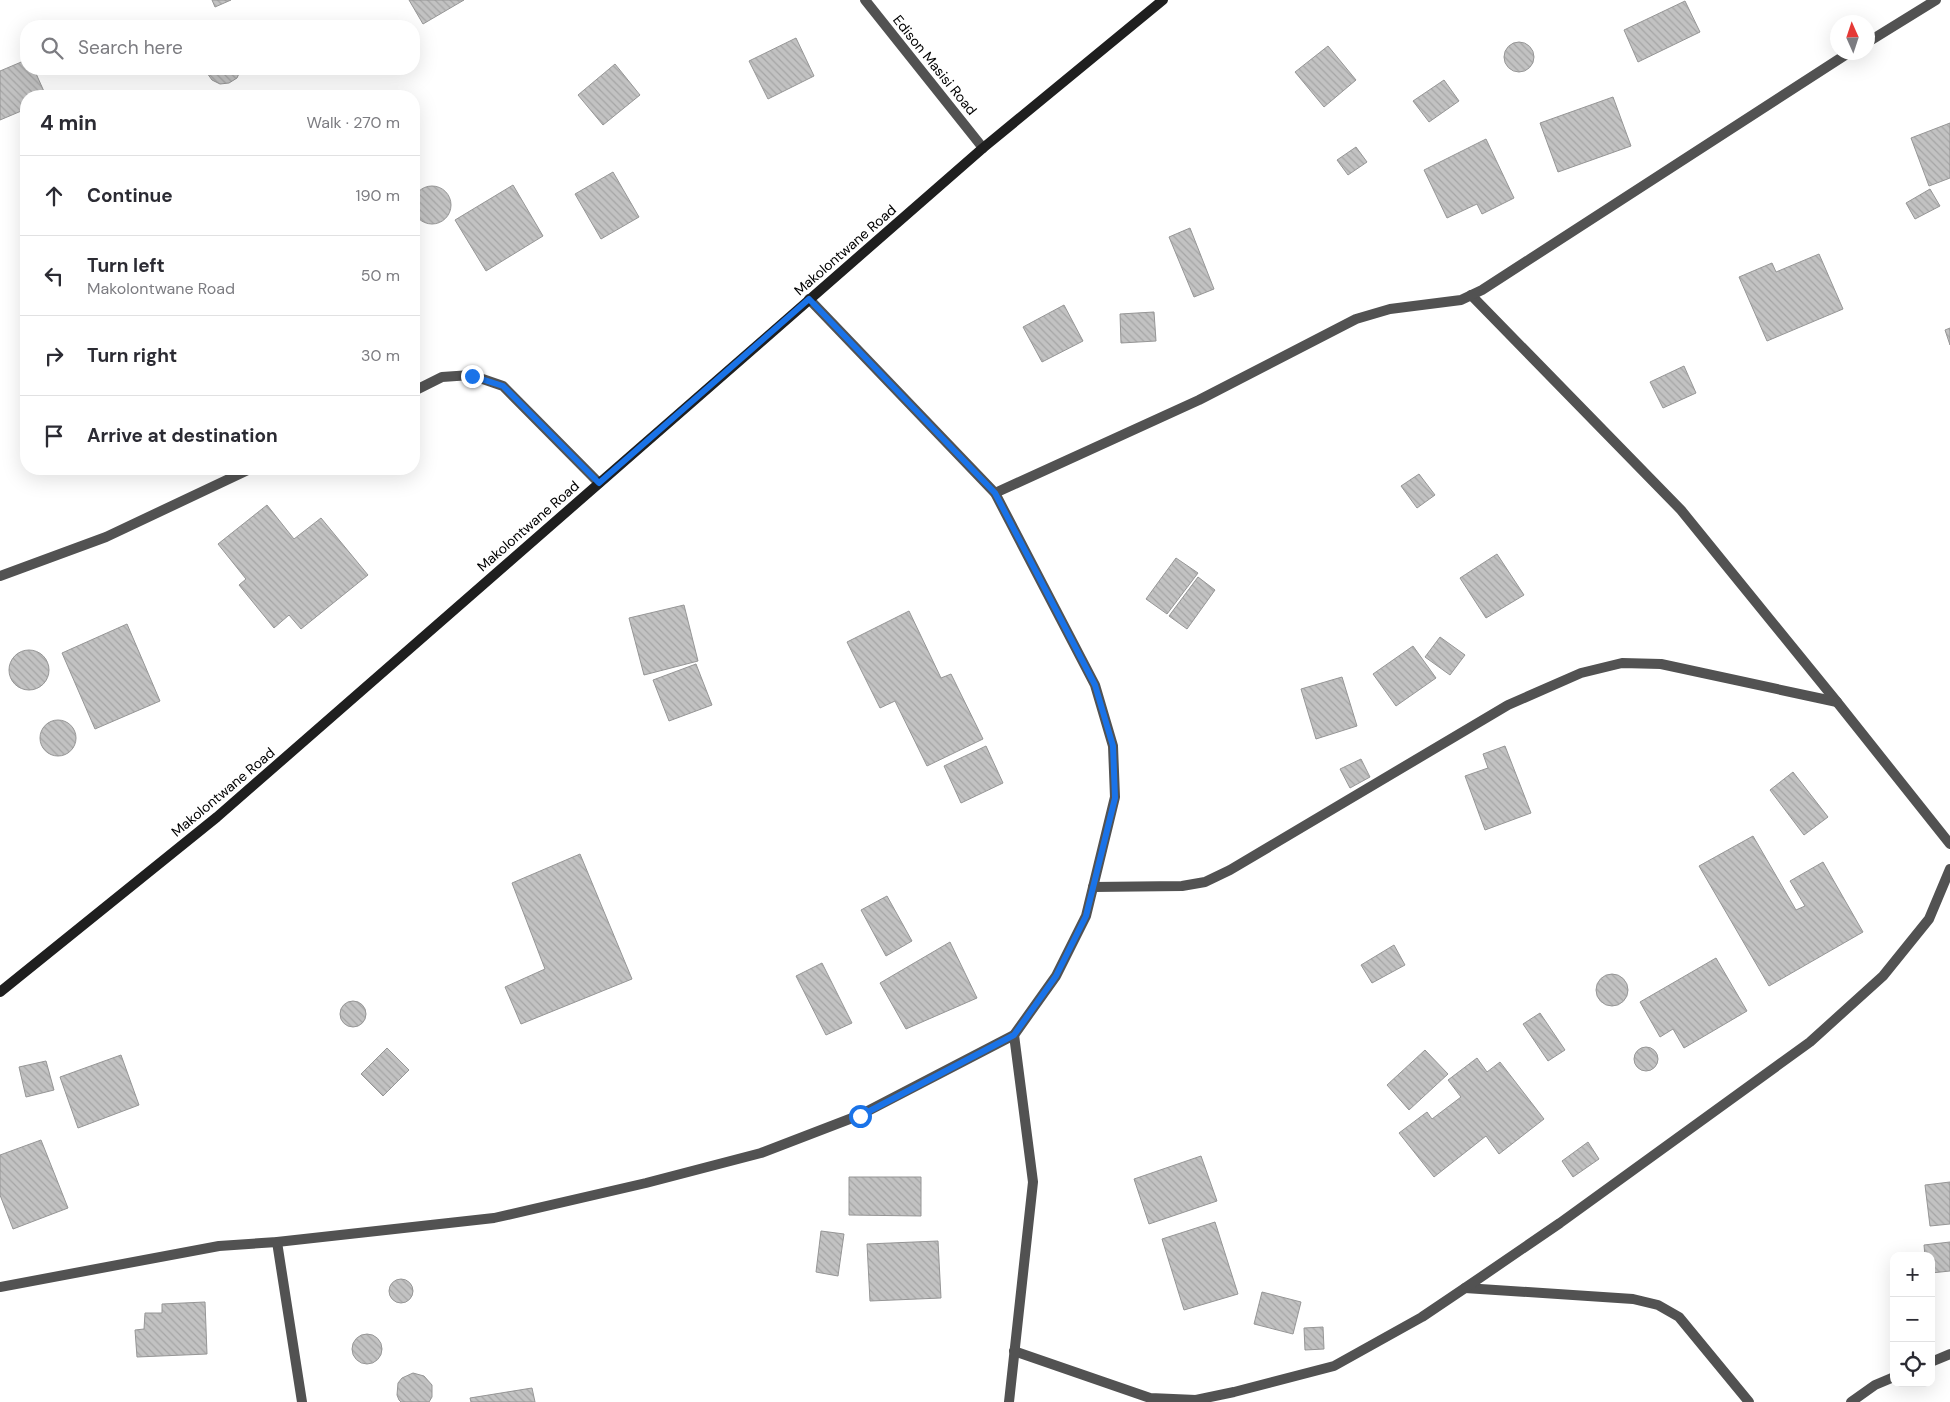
<!DOCTYPE html>
<meta charset="utf-8">
<style>
:root{--surface:#fff;--page:#f2f2f3;--text:#2b2b33;--muted:#7c7c81;--line:#e1e1e2}
body{margin:0;font-family:"DM Sans",sans-serif;background:var(--page);color:var(--text)}
.controls{position:absolute;right:15px;bottom:15px;display:grid;overflow:hidden;border-radius:10px;box-shadow:0 5px 20px #0002}
.controls button{width:45px;height:45px;display:grid;place-items:center;padding:0;border:0;border-bottom:1px solid var(--line);background:var(--surface);color:var(--text);font:25px sans-serif}
.compass{position:absolute;left:1830px;top:15px;width:45px;height:45px;border-radius:50%;background:var(--surface);box-shadow:0 5px 20px #0002;rotate:357deg}
.stop{position:absolute;width:15px;height:15px;margin:-11px;border:4px solid #1a73e8;border-radius:50%;background:#fff}
.stop.end{background:#1a73e8;border-color:#fff;box-shadow:0 1px 5px #0008}
.list{margin:0;padding:0;list-style:none}
h2{display:flex;justify-content:space-between;align-items:center;height:65px;margin:0;padding:0 20px;font-size:21px}
h2 small{font-size:16px;font-weight:400;color:var(--muted)}
.list li{display:grid;grid-template-columns:32px 1fr auto;gap:15px;align-items:center;box-sizing:border-box;height:80px;padding:0 20px;border-top:1px solid var(--line)}
.list b{display:block;font-size:19px;white-space:nowrap}
.list p{margin:0;font-size:16px;white-space:nowrap;color:var(--muted)}
.list em{font-size:16px;font-style:normal;color:var(--muted)}
.icon{flex:none;width:28px;height:28px;fill:none;stroke:currentColor;stroke-width:2;stroke-linecap:round;stroke-linejoin:round}
.map{position:relative;flex:none;width:1950px;height:1402px;overflow:hidden}
.search{position:absolute;background:var(--surface);box-shadow:0 5px 20px #0002;left:20px;top:20px;width:400px;height:55px;display:flex;align-items:center;gap:12px;box-sizing:border-box;padding:0 18px;border-radius:20px;color:var(--muted);font-size:19px}
.panel{position:absolute;background:var(--surface);box-shadow:0 5px 20px #0002;left:20px;top:90px;width:400px;height:385px;border-radius:20px}
.map>svg:first-child{display:block}
.building{fill:url(#building-back-hatch);stroke:#969696}
.lines{fill:none;stroke-linecap:round;stroke-linejoin:round}
.service{stroke:#525252;stroke-width:10}
.minor{stroke:#525252;stroke-width:10}
.secondary{stroke:#1f1f1f;stroke-width:10}
.route{stroke:#1a73e8;stroke-width:6}
.labels{text-anchor:middle;stroke-width:4;stroke-linejoin:round;paint-order:stroke}
.street-label{font-size:14px;fill:#000;stroke:#fff}
</style>
<div class="map">
<svg width="1950" height="1402" viewBox="0 0 1950 1402">
<defs>
<pattern id="building-back-hatch" width="6" height="6" patternUnits="userSpaceOnUse" patternTransform="scale(1.25)"><rect width="6" height="6" fill="#c2c2c2"/><path d="M-1 5l2 2M0 0l6 6M5-1l2 2" fill="none" stroke="#a5a5a5"/></pattern>
</defs>
<rect width="100%" height="100%" fill="#fff"/>
<g class="building">
<path d="M212,0H231L215,7Z"/>
<path d="M409,0H464L423,24Z"/>
<path d="M1685,1L1700,32L1638,62L1624,30Z"/>
<path d="M796,38L814,76L768,99L749,61Z"/>
<circle cx="1519" cy="57" r="15"/>
<path d="M1328,46L1356,80L1324,107L1295,72Z"/>
<path d="M26,60V69H34L46,96H26V109L0,120V71Z"/>
<path d="M615,64L640,95L603,125L578,95Z"/>
<path d="M206,69H241L237,78L229,83L220,84L212,80L207,73Z"/>
<path d="M1444,80L1459,101L1429,122L1413,101Z"/>
<path d="M1613,97L1631,146L1558,172L1540,123Z"/>
<path d="M1950,123V178L1929,186L1911,138Z"/>
<path d="M1486,139L1514,198L1482,214L1477,204L1447,218L1424,170Z"/>
<path d="M1356,147L1367,162L1348,175L1337,160Z"/>
<path d="M613,172L639,217L601,239L575,194Z"/>
<path d="M513,185L543,236L486,271L455,220Z"/>
<circle cx="432" cy="205" r="19"/>
<path d="M1930,189L1940,206L1915,219L1906,203Z"/>
<path d="M1190,228L1214,289L1194,297L1169,237Z"/>
<path d="M1819,254L1843,309L1767,341L1739,277L1772,263L1776,272Z"/>
<path d="M1064,305L1083,341L1042,362L1023,327Z"/>
<path d="M1154,312L1156,341L1121,343L1120,314Z"/>
<path d="M1950,328V345L1945,330Z"/>
<path d="M1684,366L1696,393L1663,408L1650,382Z"/>
<path d="M1419,474L1435,495L1417,508L1401,486Z"/>
<path d="M267,505L294,539L321,518L368,575L301,629L289,615L274,628L239,585L246,579L218,544Z"/>
<path d="M1497,554L1524,595L1486,618L1460,578Z"/>
<path d="M1176,558L1198,573L1167,614L1146,599Z"/>
<path d="M1198,577L1215,590L1187,629L1169,616Z"/>
<path d="M684,605L698,661L644,675L629,618Z"/>
<path d="M909,611L941,678L951,674L983,739L927,766L895,701L880,708L847,642Z"/>
<path d="M127,624L160,701L95,729L62,653Z"/>
<path d="M1440,637L1465,655L1450,675L1425,657Z"/>
<path d="M1413,646L1436,678L1396,706L1373,674Z"/>
<circle cx="29" cy="670" r="20"/>
<path d="M696,664L712,705L669,721L653,680Z"/>
<path d="M1342,677L1357,726L1316,739L1301,689Z"/>
<circle cx="58" cy="738" r="18"/>
<path d="M986,746L1003,783L961,803L944,766Z"/>
<path d="M1505,746L1531,813L1485,830L1465,776L1488,768L1483,754Z"/>
<path d="M1361,759L1370,777L1350,788L1340,769Z"/>
<path d="M1793,772L1828,817L1804,835L1770,790Z"/>
<path d="M1753,836L1796,910L1805,906L1790,881L1823,862L1863,932L1769,986L1699,866Z"/>
<path d="M580,854L632,979L521,1024L505,987L545,969L512,883Z"/>
<path d="M887,896L912,941L886,956L861,910Z"/>
<path d="M950,942L977,998L906,1029L880,983Z"/>
<path d="M1394,945L1405,965L1372,983L1361,965Z"/>
<path d="M1716,958L1747,1011L1684,1048L1673,1029L1660,1037L1640,1002Z"/>
<path d="M822,963L852,1023L826,1035L796,976Z"/>
<circle cx="1612" cy="990" r="16"/>
<circle cx="353" cy="1014" r="13"/>
<path d="M1540,1013L1565,1050L1548,1061L1523,1024Z"/>
<circle cx="1646" cy="1059" r="12"/>
<path d="M387,1048L409,1070L383,1096L361,1074Z"/>
<path d="M1425,1050L1448,1074L1409,1110L1387,1085Z"/>
<path d="M121,1055L139,1105L78,1128L60,1077Z"/>
<path d="M1477,1058L1487,1072L1500,1062L1544,1119L1499,1154L1486,1136L1434,1177L1399,1133L1427,1112L1432,1119L1461,1097L1448,1080Z"/>
<path d="M46,1061L54,1090L26,1097L19,1067Z"/>
<path d="M41,1140L68,1208L13,1229L0,1195V1155Z"/>
<path d="M1588,1142L1599,1159L1573,1177L1562,1161Z"/>
<path d="M1201,1156L1217,1201L1149,1224L1134,1179Z"/>
<path d="M849,1177H921V1216L849,1215Z"/>
<path d="M1950,1182V1224L1930,1226L1925,1185Z"/>
<path d="M1215,1222L1238,1294L1184,1310L1162,1239Z"/>
<path d="M821,1231L844,1234L838,1276L816,1272Z"/>
<path d="M938,1241L941,1298L870,1301L867,1244Z"/>
<path d="M1950,1242V1271L1931,1273V1256H1925L1924,1245Z"/>
<circle cx="401" cy="1291" r="12"/>
<path d="M1262,1292L1301,1302L1293,1334L1254,1324Z"/>
<path d="M205,1302L207,1354L137,1357L135,1330L144,1329L145,1313H162V1304Z"/>
<path d="M1323,1327L1324,1349L1305,1350L1304,1328Z"/>
<circle cx="367" cy="1349" r="15"/>
<path d="M413,1373L424,1376L432,1385V1397L429,1402H401L399,1400L397,1395L398,1383L402,1378Z"/>
<path d="M532,1388L535,1402H471L470,1398Z"/>
</g>
<g class="lines">
<g class="service">
<path d="M1868,42L1936,0"/>
<path d="M1471,295L1681,510L1837,702L1950,844"/>
<path d="M414,391L442,377L471,375L503,386L599,483"/>
<path d="M995,493L1199,400L1356,319L1390,309L1461,300L1482,290L1850,52"/>
<path d="M0,576L106,537L250,469"/>
<path d="M1093,887L1182,886L1205,882L1230,870L1508,705L1581,673L1622,663L1661,664L1837,702"/>
<path d="M1465,1288L1633,1299L1658,1305L1679,1317L1749,1402"/>
<path d="M1014,1351L1150,1398L1196,1400L1234,1392L1334,1366L1422,1317L1465,1288L1560,1223L1810,1042L1883,976L1929,919L1950,869"/>
<path d="M1931,1362L1950,1354"/>
<path d="M1851,1402L1875,1385L1894,1377"/>
</g>
<g class="minor">
<path d="M865,0L983,148"/>
<path d="M277,1242L302,1402"/>
<path d="M0,1287L219,1246L277,1242L494,1218L646,1183L761,1153L860,1115L1014,1035L1056,976L1086,916L1115,797L1113,746L1095,685L995,493L809,299"/>
<path d="M1009,1402L1033,1182L1014,1035"/>
</g>
<path class="secondary" d="M0,992L217,817L983,148L1163,0"/>
</g>
<g class="lines">
<path class="route" d="M472,376L503,386L599,483L809,299L995,493L1095,685L1113,746L1115,798L1086,916L1056,976L1014,1035L860,1116"/>
</g>
<g class="labels">
<g class="street-label">
<text transform="translate(935 65) rotate(51)" y="5">Edison Masisi Road</text>
<text transform="translate(845 250) rotate(-41)" y="5">Makolontwane Road</text>
<text transform="translate(528 526) rotate(-41)" y="5">Makolontwane Road</text>
<text transform="translate(223 792) rotate(-40)" y="5">Makolontwane Road</text>
</g>
</g>
</svg>
<div class="controls">
<button>+</button>
<button>−</button>
<button><svg class="icon" aria-label="locate" viewBox="0 0 24 24"><circle cx="12" cy="12" r="6"/><path d="M12 2v4M12 18v4M2 12h4M18 12h4"/></svg></button>
</div>
<svg class="compass" viewBox="-18 -18 36 36"><path d="M0-13l5 13h-10z" fill="#e53935"/><path d="M0 13l5-13h-10z" fill="#7c7c81"/></svg>
<div class="stop" style="left:860px;top:1116px"></div>
<div class="stop end" style="left:472px;top:376px"></div>
<div class="search"><svg class="icon" aria-label="search" viewBox="0 0 24 24"><circle cx="10" cy="10" r="6"/><path d="M15 15l6 6"/></svg>Search here</div>
<section class="panel">
<h2>4 min<small>Walk · 270 m</small></h2>
<ul class="list">
<li><svg class="icon" aria-label="ahead" viewBox="0 0 24 24"><path d="M12 20V5M6 11l6-6 6 6"/></svg><div><b>Continue</b></div><em>190 m</em></li>
<li><svg class="icon" aria-label="left" viewBox="0 0 24 24"><path d="M17 20v-9H6M10 6l-5 5 5 5"/></svg><div><b>Turn left</b><p>Makolontwane Road</p></div><em>50 m</em></li>
<li><svg class="icon" aria-label="right" viewBox="0 0 24 24"><path d="M7 20v-9h11M14 6l5 5-5 5"/></svg><div><b>Turn right</b></div><em>30 m</em></li>
<li><svg class="icon" aria-label="arrive" viewBox="0 0 24 24"><path d="M6 21V4h12l-3 4 3 4H6"/></svg><div><b>Arrive at destination</b></div></li>
</ul>
</section>
</div>
